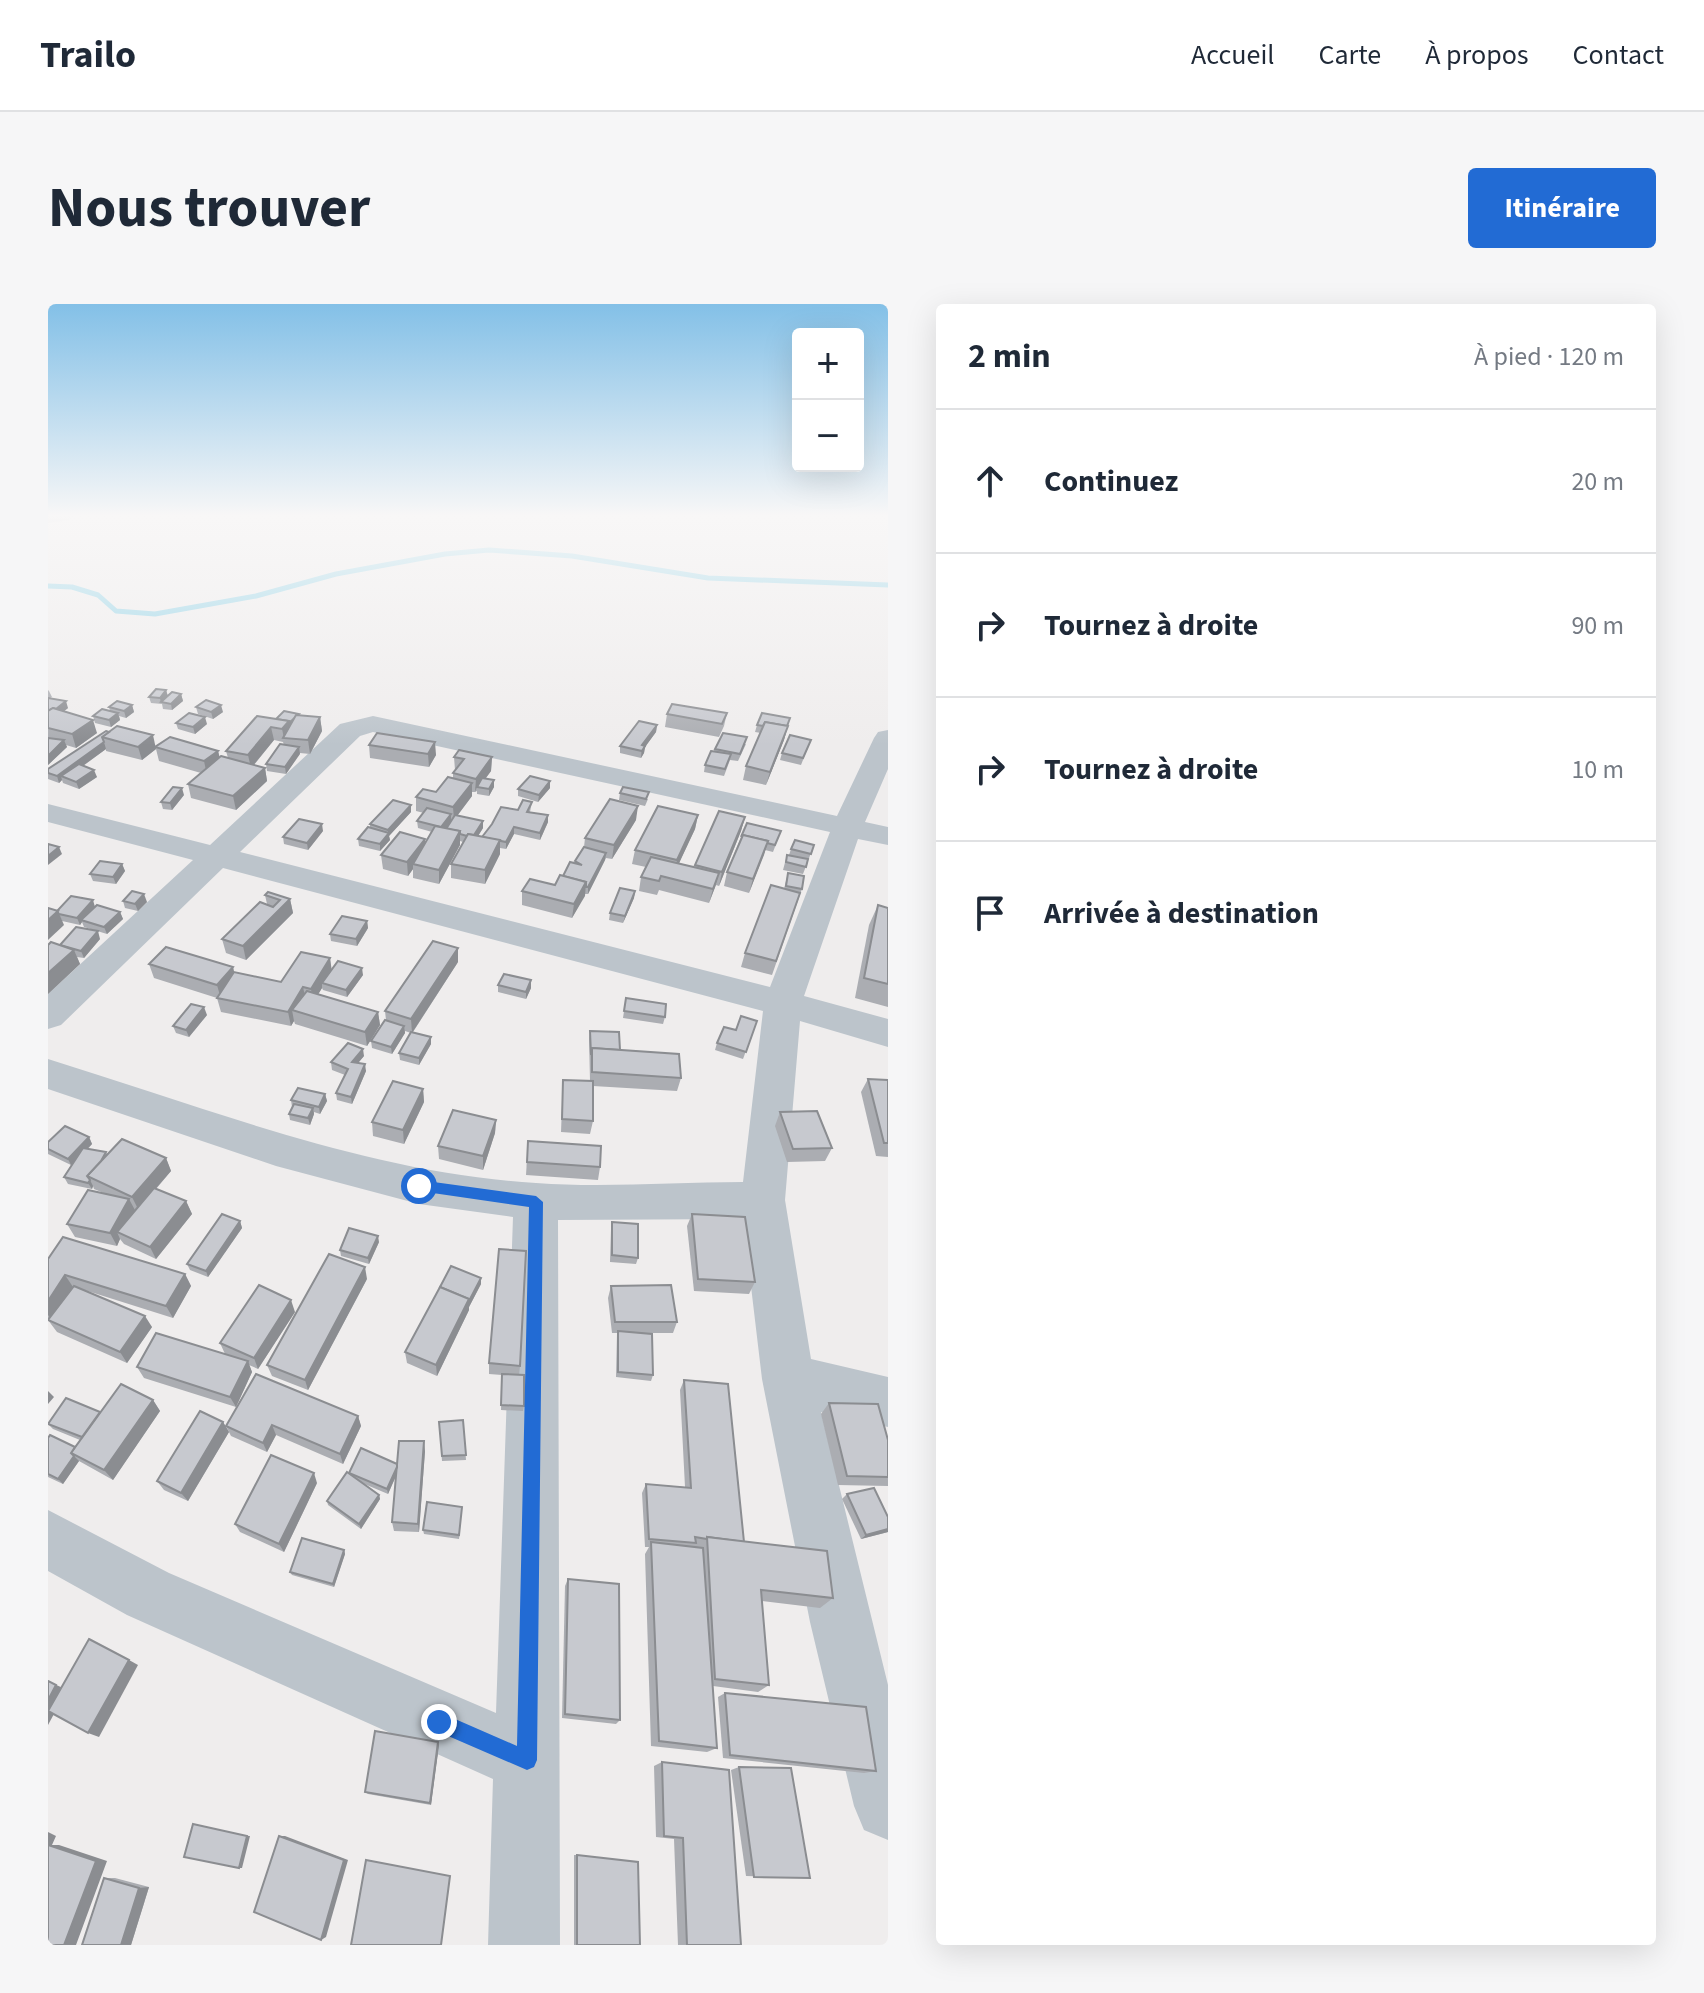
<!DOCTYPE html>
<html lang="fr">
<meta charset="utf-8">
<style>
:root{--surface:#fff;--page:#f6f6f7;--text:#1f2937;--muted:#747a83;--line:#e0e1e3;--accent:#226bd4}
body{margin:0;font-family:"Source Sans 3",sans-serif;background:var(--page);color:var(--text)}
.controls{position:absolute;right:24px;top:24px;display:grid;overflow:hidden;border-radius:8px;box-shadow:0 8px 32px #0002}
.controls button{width:72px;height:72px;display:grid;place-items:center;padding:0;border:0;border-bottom:2px solid var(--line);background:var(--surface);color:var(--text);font:40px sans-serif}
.stop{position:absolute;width:24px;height:24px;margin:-18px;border:6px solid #226bd4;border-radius:50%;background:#fff}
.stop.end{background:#226bd4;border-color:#fff;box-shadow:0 2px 8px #0008}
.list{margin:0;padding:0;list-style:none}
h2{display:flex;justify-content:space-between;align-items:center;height:104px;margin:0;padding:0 32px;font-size:34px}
h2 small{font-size:26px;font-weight:400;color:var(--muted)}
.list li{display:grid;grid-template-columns:52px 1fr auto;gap:24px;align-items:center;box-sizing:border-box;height:144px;padding:0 32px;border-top:2px solid var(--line)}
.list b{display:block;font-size:30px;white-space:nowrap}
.list em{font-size:26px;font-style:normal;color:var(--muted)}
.icon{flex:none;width:44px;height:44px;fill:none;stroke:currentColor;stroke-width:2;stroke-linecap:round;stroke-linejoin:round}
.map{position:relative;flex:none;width:840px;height:1641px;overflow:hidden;border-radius:8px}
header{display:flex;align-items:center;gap:48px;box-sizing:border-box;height:112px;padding:0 40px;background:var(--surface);border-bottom:2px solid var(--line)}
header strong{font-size:38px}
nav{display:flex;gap:44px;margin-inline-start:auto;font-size:28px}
.intro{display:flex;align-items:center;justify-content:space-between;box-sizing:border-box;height:192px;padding:0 48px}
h1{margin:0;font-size:56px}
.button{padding:20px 36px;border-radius:8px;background:var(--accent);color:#fff;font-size:28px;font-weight:700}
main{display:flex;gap:48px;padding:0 48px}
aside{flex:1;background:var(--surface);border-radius:8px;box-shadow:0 8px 32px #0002}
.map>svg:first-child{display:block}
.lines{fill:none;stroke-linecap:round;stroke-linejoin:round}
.stream{stroke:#8cd1e6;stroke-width:5}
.minor{fill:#bcc4cb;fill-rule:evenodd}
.wall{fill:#abadb2}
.shaded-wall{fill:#8b8d91}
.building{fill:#c7c9cf;stroke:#8b8d91;stroke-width:2}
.route{fill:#226bd4}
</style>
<header>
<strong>Trailo</strong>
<nav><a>Accueil</a><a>Carte</a><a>À propos</a><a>Contact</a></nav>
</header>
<div class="intro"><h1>Nous trouver</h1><a class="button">Itinéraire</a></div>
<main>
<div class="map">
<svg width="840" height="1641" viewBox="0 0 840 1641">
<rect width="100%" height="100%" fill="#efeded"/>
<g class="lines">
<path class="stream" d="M0,282L24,283L50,291L68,307L107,310L208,292L288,270L397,250L441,246L524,252L660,274L840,281"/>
<g class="minor">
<path d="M0,212H24L21,216L0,219Z"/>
<path d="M325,412L789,512L826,434L830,428L840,426V465L817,518L840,523V541L810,535L756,692L840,715V743L752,717L737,896L763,1055L840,1073V1123L773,1108L840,1381V1536L816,1526L806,1502L762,1318L714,1075L695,915L510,916L512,1641H440L445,1475L79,1311L0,1267V1206L121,1269L448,1409L465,913L371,900L228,862L0,785V755C159,804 320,869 488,879C556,884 626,878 695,878L715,707L175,564L13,721L0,725V690L145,556L0,518V500L162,541L292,420ZM325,428L782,528L722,683L192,548L312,432Z"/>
</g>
</g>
<g class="wall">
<path d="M0,386L1,387L4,393L2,394L20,404L16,407L49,429L28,444L18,441L19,443L0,461Z"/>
<path d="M118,386L120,392L133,390L135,397L124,406L115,405L114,400L103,399L101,393Z"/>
<path d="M84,401L86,408L78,414L71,412L72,416L63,423L47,419L45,412L62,407L61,403Z"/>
<path d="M148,403L175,408L165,415L150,410Z"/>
<path d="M679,409L676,422L671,433L617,423L619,410Z"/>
<path d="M251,410V412L272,413L274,427L262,450L252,449L238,470L219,467L218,460L236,441L235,438L226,436L206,461L217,464L219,477L188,506L143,494L140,480L153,469L111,457L108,445L94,456L58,447V445L35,462L49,473L31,485L15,479L14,476L11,479L0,475V465L58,427L108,443L170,447L172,454H180L178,447L228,415Z"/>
<path d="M742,414L736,436L718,481L695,476L698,462L713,429L707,428L709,421Z"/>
<path d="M128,419L159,420L147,430L130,425Z"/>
<path d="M609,421L608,428L597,443L596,449L593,454L572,449V442Z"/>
<path d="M329,429L388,451L381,463L322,454L321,441Z"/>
<path d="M763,436L753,461L732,456L734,449Z"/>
<path d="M698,440L690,457L682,456L676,472L656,468L657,461L667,445Z"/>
<path d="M406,453H444L443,467L438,474L446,483L441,492L429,490V487L427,488H424V492L409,512L435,517V524L430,532L434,533L470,506L484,498L482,508L500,518L492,536L466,530L458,545L452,544V550L437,580L403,574V560L415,538L412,537V541L391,580L365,574V565L360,572L335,565L333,551L377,539L384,528L370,524L369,517L376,509L368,507V493L388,488L405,474V469L407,466Z"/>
<path d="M502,484L490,498L470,492V485Z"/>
<path d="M572,489L600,495L597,502L571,496Z"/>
<path d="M136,491L124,506L115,505L113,498Z"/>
<path d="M363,501V508L341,532L342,536L332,547L311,542L310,535L322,524V520Z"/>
<path d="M650,511L647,525L631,559L646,563L647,561L697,513L693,527L671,582L668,581L661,599L611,586L609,591L591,587L593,573L598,563L584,560L587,546Z"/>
<path d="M588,516L564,555L558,554L540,590H537L524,614L474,601V587L507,581L515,572L527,559L536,543L537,534Z"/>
<path d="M275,527L260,546L236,540L235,533Z"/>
<path d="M733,527L725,548L717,546L701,589L676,582L679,568L693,533Z"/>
<path d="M766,541L755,570L735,566L739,551H741L743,545Z"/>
<path d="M74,560L77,567L68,580L45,577L42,570Z"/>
<path d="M740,569L754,585L724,671L693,663L697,649L736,585Z"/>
<path d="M587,587L586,594L575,619L561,616L562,609Z"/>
<path d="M217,591L242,595L245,609L198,656L178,649L174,635L219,600Z"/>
<path d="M75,597L99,598L90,607L77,604Z"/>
<path d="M830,601L840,604V703L807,694L821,621Z"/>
<path d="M47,603L72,608L75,615L59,630L36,623L34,618L32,621L14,617L16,621L9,607Z"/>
<path d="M319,617L320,624L309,642L283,637L282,630Z"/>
<path d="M52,635L36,654L29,653L32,660L0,690V641H12Z"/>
<path d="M282,654L283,666L315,671L299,693L275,686L274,684L270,690L330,708L332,721L319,742L247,720L246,717L243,722L173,708L169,694L106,674L101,660L185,663L186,669L233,678Z"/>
<path d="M410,658L365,728L383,740L371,761L352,756L351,749L363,729L357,727V729L344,750L324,744L323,737L338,716L337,707Z"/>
<path d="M450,681L483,684L478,695L450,688Z"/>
<path d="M578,694L617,713L615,720L575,714Z"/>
<path d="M159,711L141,733L128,729L125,722Z"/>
<path d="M709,717L695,755L667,746L669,739L688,726Z"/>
<path d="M542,727L572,746L633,774L629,787L545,782V817L542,830L513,828L515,776L542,777L541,734Z"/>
<path d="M316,752L310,759L318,767L304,800L289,796L288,789L297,771L284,766L283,758Z"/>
<path d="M820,775L840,776V853L828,852L813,788Z"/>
<path d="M375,785L376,798L356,840L325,832L324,818Z"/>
<path d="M277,790L279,797L272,810L266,808V810L262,821L242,816L241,810L244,803L243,796Z"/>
<path d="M732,808L784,844L777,857L739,858L727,822Z"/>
<path d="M448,816L447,829L435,866L391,855L390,842Z"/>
<path d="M41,833L44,840L40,845L58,848L59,850L118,854L123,867L108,885L138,897L144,910L108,955L76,940L72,935L69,942L27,933L19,920L58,890L46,885L45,882L44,885L20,880L16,873L23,861L0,850V838Z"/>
<path d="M480,837L552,863L550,876L478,871Z"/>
<path d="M644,910L707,978L701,990L646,987L639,922Z"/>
<path d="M192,917L194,924L160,973L142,966L139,960Z"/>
<path d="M564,918L590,954L588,960L562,958L563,925Z"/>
<path d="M331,938L321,960L293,952L292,946Z"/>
<path d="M0,955L137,970L143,982L125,1014L30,984L104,1023L79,1059L9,1028L0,1016Z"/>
<path d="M433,974V980L421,1003V1006L389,1072L359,1059L357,1048Z"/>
<path d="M319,975L260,1086L224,1072L219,1061Z"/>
<path d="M563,982L629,1018L625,1029H595L605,1071L603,1077L568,1073L569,1029H564L560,994Z"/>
<path d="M247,1008L210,1065L201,1061L204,1068L188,1103L96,1074L89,1063L177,1050L172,1039Z"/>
<path d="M441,1059L472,1062L471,1071L476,1102L475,1107L453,1106L454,1071L441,1070Z"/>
<path d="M636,1076L696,1238L785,1294L772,1304L714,1297L721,1381L710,1388L665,1382L669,1444L659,1448L603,1442L597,1250L601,1243H597L594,1189L598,1180L637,1183L632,1086Z"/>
<path d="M105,1096L112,1107L65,1176L31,1157L15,1180L0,1173V1134L27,1143L32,1136L5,1125L0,1120Z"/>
<path d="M781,1099L840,1136V1182L790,1181L773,1110Z"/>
<path d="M310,1112L313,1122L295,1160L228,1131L219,1148L183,1132L178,1122Z"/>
<path d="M415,1116L418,1156L394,1157L391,1118Z"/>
<path d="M175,1118L181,1128L140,1197L116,1186L109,1177Z"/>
<path d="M377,1147L371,1228L346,1227L344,1218L348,1172L340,1190L314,1179L331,1191L332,1195L313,1225L280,1201L279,1197L301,1170L349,1160Z"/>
<path d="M269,1179L236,1248L192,1228L187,1220Z"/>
<path d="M799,1190L840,1213V1228L813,1235L794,1195Z"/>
<path d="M414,1203L411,1235L376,1230L375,1226Z"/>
<path d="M296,1246L297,1250L286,1283L244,1271L242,1268Z"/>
<path d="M520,1275L572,1416L568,1420L514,1414L517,1282Z"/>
<path d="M677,1389L828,1467L816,1469L675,1454L670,1393Z"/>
<path d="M391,1441L383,1501L320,1490L317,1488Z"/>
<path d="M614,1458L693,1641H630L626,1535L608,1533L606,1462Z"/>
<path d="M691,1463L762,1574L698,1572L683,1466Z"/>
<path d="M526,1551H529L592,1641H526Z"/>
<path d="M56,1574H67L101,1583L83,1641Z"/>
</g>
<g class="shaded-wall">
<path d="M118,386L120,393L113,398V400L112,394Z"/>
<path d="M133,390L135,397L124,406L123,400Z"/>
<path d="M18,397L20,404L6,415L3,409Z"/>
<path d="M84,401L86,408L78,414L76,407Z"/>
<path d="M173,401L175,408L165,415L163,408Z"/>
<path d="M70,409L72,416L63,423L61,416Z"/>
<path d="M251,410L252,416L236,434L234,425L241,417Z"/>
<path d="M157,413L159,420L147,430L145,423Z"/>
<path d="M272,413L274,427L262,450L260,436Z"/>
<path d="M742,414L736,436L718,481L722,468Z"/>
<path d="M45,416L49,429L28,444L24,430Z"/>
<path d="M609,421L608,428L597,443L596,449L593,454L594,441Z"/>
<path d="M223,423L226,436L203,464L200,451Z"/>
<path d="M105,431L108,445L94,456L90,443Z"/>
<path d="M16,436L19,443L0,461V452Z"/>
<path d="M56,438L58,445L18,474L13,472L14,476L11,479L9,472Z"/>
<path d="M387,438L388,451L381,463L380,450Z"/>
<path d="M251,443L252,450L238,470L237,463Z"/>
<path d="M170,447L173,460L159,471L156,457Z"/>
<path d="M444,453L443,467L431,483H429L427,488L428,475Z"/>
<path d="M217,464L219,477L188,506L185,492Z"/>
<path d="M46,466L49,473L31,485L28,478Z"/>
<path d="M446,476V483L441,492V485Z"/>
<path d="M502,477V484L490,498L491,491Z"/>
<path d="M424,479V492L406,516L405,503Z"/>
<path d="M134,484L136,491L124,506L122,499Z"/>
<path d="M363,501V508L341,532L342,536L332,547V540L340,529V526Z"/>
<path d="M590,502L588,516L564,555L566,541Z"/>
<path d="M403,510V518L394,530L393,523Z"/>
<path d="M500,511V518L492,536V529Z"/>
<path d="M650,511L647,525L626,570L629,556Z"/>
<path d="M697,513L693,527L671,582L674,568Z"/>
<path d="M435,517V524L425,540V533Z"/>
<path d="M274,520L275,527L260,546L259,539Z"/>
<path d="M466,523V530L458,545V538Z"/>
<path d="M412,527V541L391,580V566Z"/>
<path d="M377,535L378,548L365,560V565L360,572L359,558Z"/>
<path d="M452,536V550L437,580V566Z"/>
<path d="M720,537L716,551L701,589L705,575Z"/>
<path d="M11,543L14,550L0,561V552Z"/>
<path d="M558,549L557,556L540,590V583Z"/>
<path d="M74,560L77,567L68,580L65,573Z"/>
<path d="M671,569L667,583L661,599L665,585Z"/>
<path d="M538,578L537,592L524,614L526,600Z"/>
<path d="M587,587L586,594L575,619L577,612Z"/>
<path d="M96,590L99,598L90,607L87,600Z"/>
<path d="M242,595L245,609L198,656L195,642Z"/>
<path d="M45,596L47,603L33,616L34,618L32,621L29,614Z"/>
<path d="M10,607L16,621L0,636V616Z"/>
<path d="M72,608L75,615L59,630L56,623Z"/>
<path d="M319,617L320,624L309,642L308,635Z"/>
<path d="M50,627L52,635L36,654L33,647Z"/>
<path d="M410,644V658L364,729L363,715Z"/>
<path d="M26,646L32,660L0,690V669Z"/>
<path d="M282,654L284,668L274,679V684L265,699L263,685Z"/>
<path d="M185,663L188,677L173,695L169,681Z"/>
<path d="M314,664L315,671L299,693L298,686Z"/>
<path d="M483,676V684L478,695V688Z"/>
<path d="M255,683L258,697L244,706L246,717L243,722L240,708Z"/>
<path d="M156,703L159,711L141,733L138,726Z"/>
<path d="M330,708L332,721L319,742L317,728Z"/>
<path d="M356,722L357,729L344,750L343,743Z"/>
<path d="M383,733V740L371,761V754Z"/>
<path d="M315,745L316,752L305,765L304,758Z"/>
<path d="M317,760L318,767L304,800L303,793Z"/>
<path d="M375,785L376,798L356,840L355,826Z"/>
<path d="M277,790L279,797L272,810L271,803Z"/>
<path d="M265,804L266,810L262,821L260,814Z"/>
<path d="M448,816L447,829L435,866V852Z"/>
<path d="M41,833L44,840L23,861L20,855Z"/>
<path d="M118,854L123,867L90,905L84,893Z"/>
<path d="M42,876L45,882L44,885L40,879Z"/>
<path d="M81,895L88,908L69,928L72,935L69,942L62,929Z"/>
<path d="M138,897L144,910L108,955L102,943Z"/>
<path d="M192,917L194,924L160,973L158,967Z"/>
<path d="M330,932L331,938L321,960L320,954Z"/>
<path d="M317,963L319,975L260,1086L257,1076Z"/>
<path d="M137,970L143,982L125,1014L118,1002Z"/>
<path d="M17,971L25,983L4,1016L0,1011V997Z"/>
<path d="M433,974V980L421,1003V997Z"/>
<path d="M421,995V1006L389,1072L388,1061Z"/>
<path d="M243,996L247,1008L210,1065L206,1054Z"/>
<path d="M97,1012L104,1023L79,1059L72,1048Z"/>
<path d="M200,1057L204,1068L188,1103L182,1093Z"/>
<path d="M0,1087L6,1093L0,1100Z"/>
<path d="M105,1096L112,1107L65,1176L56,1166Z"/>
<path d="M310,1112L313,1122L295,1160L292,1150Z"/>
<path d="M175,1118L181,1128L140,1197L133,1189Z"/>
<path d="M224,1121L228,1131L219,1148L215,1139Z"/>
<path d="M376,1137L377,1147L371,1228L370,1220Z"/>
<path d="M26,1152L31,1157L15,1180L10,1175Z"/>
<path d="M350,1160L351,1165L340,1190L339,1185Z"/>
<path d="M266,1169L269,1179L236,1248L231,1240Z"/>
<path d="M331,1191L332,1195L313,1225L311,1220Z"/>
<path d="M840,1225V1228L813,1235L818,1231Z"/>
<path d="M296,1246L297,1250L286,1283L285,1280Z"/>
<path d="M81,1356L90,1361L51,1433L40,1429Z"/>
<path d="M0,1377L19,1386L0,1421Z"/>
<path d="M390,1438L391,1441L383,1501L382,1499Z"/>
<path d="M0,1528L8,1532L4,1541H11L59,1557L28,1641H16L0,1549Z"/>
<path d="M199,1532H202L194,1564H191Z"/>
<path d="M231,1532H237L300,1556L278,1633L273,1636Z"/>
<path d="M101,1583L83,1641H73L91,1584Z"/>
</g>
<g class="building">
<path d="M108,385L118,386L112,394L101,393Z"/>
<path d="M124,388L133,390L123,400L113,398Z"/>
<path d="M0,394L18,397L8,405L5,404L0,407Z"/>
<path d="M158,396L173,401L163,408L148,403Z"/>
<path d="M69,397L84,401L76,407L61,403Z"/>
<path d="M624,400L679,409L674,420L619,410Z"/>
<path d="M5,404L45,416L24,430L0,424V407Z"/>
<path d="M54,405L70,409L61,416L45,412Z"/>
<path d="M236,407L251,410L241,419V417L228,415Z"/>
<path d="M141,409L157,413L145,423L128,419Z"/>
<path d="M714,409L742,414L739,422L717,418L715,422L709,421Z"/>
<path d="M248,411L272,413L260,436L235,434Z"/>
<path d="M209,412L241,417L234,425L223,423L200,451L178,447Z"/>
<path d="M591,417L609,421L594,441L597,442L594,447L572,442Z"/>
<path d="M717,418L740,422L722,468L698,462Z"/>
<path d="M69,422L105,431L90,443L54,433Z"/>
<path d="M58,427L61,428L54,433L56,438L45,446L9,472L0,469V465Z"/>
<path d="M329,429L387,438L380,450L321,441Z"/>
<path d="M675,429L699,433L692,450L667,445Z"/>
<path d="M742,431L763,436L755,454L734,449Z"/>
<path d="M122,433L170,447L156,457L107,443Z"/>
<path d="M0,434L16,436L0,452Z"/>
<path d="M232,440L251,443L237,463L218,460Z"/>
<path d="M411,446L444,453L428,475L405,469L416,455L406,453Z"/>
<path d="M663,447L683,450L677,465L657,461Z"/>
<path d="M173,452L217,464L185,492L140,480Z"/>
<path d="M31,460L46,466L28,478L13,472Z"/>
<path d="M482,472L502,477L491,491L470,485Z"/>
<path d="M400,473L424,479L405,503L368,493L375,485L388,488Z"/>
<path d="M434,474L446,476L441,485L429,483Z"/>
<path d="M125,483L134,484L122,499L113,498Z"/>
<path d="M575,483L601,488L598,495L572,489Z"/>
<path d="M562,495L590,502L566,541L537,534Z"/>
<path d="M345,496L363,501L340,526L322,520Z"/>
<path d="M475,496L484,498L479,508L500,511L492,529L466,523L458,538L434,533L444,520L453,503L470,506Z"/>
<path d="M610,502L650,511L629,556L587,546Z"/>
<path d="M379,504L403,510L393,523L369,517Z"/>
<path d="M671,507L697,513L674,568L647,561Z"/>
<path d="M407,511L435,517L426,531L420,530L419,532L412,530V527L398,525Z"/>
<path d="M251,515L274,520L259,539L235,533Z"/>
<path d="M699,519L733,527L727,541L719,539L720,537L695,531L693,533Z"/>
<path d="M387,522L412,527L391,566L365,560Z"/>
<path d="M320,523L341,529L332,540L310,535Z"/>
<path d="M352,528L377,535L359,558L333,551Z"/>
<path d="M420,530L452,536L437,566L403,560Z"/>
<path d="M695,531L720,537L705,575L679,568Z"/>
<path d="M747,536L766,541L763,550L743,545Z"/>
<path d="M0,540L11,543L0,552Z"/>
<path d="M536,543L558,549L540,583H538V578L515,572L522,558L534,561L527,557Z"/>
<path d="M739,551L760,555L758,563L738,558Z"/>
<path d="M603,553L671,569L665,585L613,572L611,577L593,573Z"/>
<path d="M52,557L74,560L65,573L42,570Z"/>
<path d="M740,569L756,572L754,585L738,582Z"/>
<path d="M512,571L538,578L526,600L474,587L482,575L507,581Z"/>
<path d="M723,581L752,589L728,657L697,649Z"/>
<path d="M572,584L587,587L577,612L562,609Z"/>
<path d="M84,587L96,590L87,600L75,597Z"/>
<path d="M220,588L242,595L195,642L174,635L212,598L225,603L232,596L217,591Z"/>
<path d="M23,592L45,596L29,614L11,610L9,607Z"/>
<path d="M49,601L72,608L56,623L33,616Z"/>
<path d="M830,601L840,604V680L816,674Z"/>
<path d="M0,604L10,607L0,616Z"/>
<path d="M294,612L319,617L308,635L282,630Z"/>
<path d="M28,623L50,627L33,647L12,641Z"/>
<path d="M385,637L410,644L363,715L337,707Z"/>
<path d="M3,638L26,646L0,669V641Z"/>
<path d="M118,643L185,663L169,681L101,660Z"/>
<path d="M253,648L282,654L263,685L255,683L240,708L169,694L186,668L233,678Z"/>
<path d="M290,657L314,664L298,686L274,679Z"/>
<path d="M456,670L483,676L478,688L450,681Z"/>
<path d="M259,687L330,708L317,728L244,706Z"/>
<path d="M578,694L618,700L617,713L576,707Z"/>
<path d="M143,700L156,703L138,726L125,722Z"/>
<path d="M693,712L709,717L698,748L669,739L676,723L688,726Z"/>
<path d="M337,716L356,722L343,743L323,737Z"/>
<path d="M542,727L571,728L572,746L544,744L543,751Z"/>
<path d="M363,728L383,733L371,754L351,749Z"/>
<path d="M300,739L315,745L304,758L317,760L303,793L288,789L300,765L283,758Z"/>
<path d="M544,744L631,750L633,774L544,768Z"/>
<path d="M820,775L840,776V839H836Z"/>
<path d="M515,776L545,777V817L514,815Z"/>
<path d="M345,777L375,785L355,826L324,818Z"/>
<path d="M250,784L277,790L271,803L243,796Z"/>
<path d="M246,800L265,804L260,814L241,810Z"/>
<path d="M405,806L448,816L435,852L390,842Z"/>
<path d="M769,807L784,844L745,845L732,808Z"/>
<path d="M17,822L41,833L20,855L0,845V838Z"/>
<path d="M74,835L118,854L84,893L39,872Z"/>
<path d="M480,837L553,842L552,863L479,858Z"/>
<path d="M35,844L58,848L53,857L39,872L42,876L40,879L16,873Z"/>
<path d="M106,884L138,897L102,943L69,928Z"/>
<path d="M40,886L81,895L62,929L19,920Z"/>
<path d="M174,910L192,917L158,967L139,960Z"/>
<path d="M644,910L697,913L707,978L650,975Z"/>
<path d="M564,918L590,920V954L564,951Z"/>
<path d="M301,924L330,932L320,954L292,946Z"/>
<path d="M15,933L137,970L118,1002L17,971L0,997V955Z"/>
<path d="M451,945L478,947L472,1062L441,1059Z"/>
<path d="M281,950L317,963L257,1076L219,1061Z"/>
<path d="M403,962L433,974L421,997H420L421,995L392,983Z"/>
<path d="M211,981L243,996L206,1054L172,1039Z"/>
<path d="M623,981L629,1018H567L563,982Z"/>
<path d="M26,982L97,1012L72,1048L0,1016Z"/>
<path d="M392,983L421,995L388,1061L357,1048Z"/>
<path d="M570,1027L604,1030L605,1071L570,1068Z"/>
<path d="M108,1029L200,1057L182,1093L89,1063Z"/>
<path d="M208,1070L310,1112L292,1150L224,1121L215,1139L178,1122Z"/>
<path d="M454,1070L476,1071V1102L453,1101Z"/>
<path d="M636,1076L680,1080L696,1238L659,1233V1235L647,1233L648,1239L601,1235L598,1180L643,1184Z"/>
<path d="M73,1080L105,1096L56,1166L23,1149Z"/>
<path d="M18,1094L52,1108L34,1133L0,1120Z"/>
<path d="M781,1099L830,1100L840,1136V1173L799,1172Z"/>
<path d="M152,1107L175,1118L133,1189L109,1177Z"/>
<path d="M415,1116L418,1151L394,1152L391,1118Z"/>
<path d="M2,1131L27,1143L23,1149L26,1152L10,1175L0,1170V1134Z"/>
<path d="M351,1137H376L370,1220L344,1218Z"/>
<path d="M313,1144L349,1160V1163L339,1185L301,1169Z"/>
<path d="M223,1151L266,1169L231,1240L187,1220Z"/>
<path d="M299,1168L331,1191L311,1220L279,1197Z"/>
<path d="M826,1184L840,1213V1225L818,1231L799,1190Z"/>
<path d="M379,1198L414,1203L411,1231L375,1226Z"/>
<path d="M659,1233L779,1247L785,1294L713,1286L721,1381L667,1375Z"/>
<path d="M254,1234L296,1246L285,1280L242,1268Z"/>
<path d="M603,1238L655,1244L669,1444L611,1437Z"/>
<path d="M520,1275L571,1280L572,1416L517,1410Z"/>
<path d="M41,1335L81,1356L40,1429L0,1407Z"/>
<path d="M0,1377L8,1381L0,1396Z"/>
<path d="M677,1389L818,1403L828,1467L682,1451Z"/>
<path d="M327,1427L390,1438L382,1499L317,1488Z"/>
<path d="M614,1458L681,1466L693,1641H639L635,1534L616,1532Z"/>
<path d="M691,1463L743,1464L762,1574L706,1573Z"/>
<path d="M145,1520L199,1532L191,1564L136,1553Z"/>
<path d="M231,1532L296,1556L273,1636L206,1608Z"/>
<path d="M0,1541L48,1557L16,1641H0Z"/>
<path d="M529,1551L590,1558L592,1641H529Z"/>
<path d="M318,1556L402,1572L393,1641H303Z"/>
<path d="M56,1574L91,1584L73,1641H34Z"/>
</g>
<linearGradient id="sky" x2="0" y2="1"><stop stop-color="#83c0e7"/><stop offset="0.48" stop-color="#f8f7f7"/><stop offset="1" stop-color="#f8f7f7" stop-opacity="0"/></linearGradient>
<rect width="840" height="441" fill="url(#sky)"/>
<path class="route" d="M371,876L488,892L495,898L489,1456L486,1463L479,1466L384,1425L381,1418L384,1411L391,1408L469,1442L481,903L371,887L364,882Z"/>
</svg>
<div class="controls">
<button>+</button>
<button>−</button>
</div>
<div class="stop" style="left:371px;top:882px"></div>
<div class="stop end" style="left:391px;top:1418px"></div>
</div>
<aside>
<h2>2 min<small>À pied · 120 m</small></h2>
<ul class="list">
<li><svg class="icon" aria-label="ahead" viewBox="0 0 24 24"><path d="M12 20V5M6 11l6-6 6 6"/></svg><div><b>Continuez</b></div><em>20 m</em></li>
<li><svg class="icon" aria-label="right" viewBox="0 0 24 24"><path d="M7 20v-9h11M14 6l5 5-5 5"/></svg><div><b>Tournez à droite</b></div><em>90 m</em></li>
<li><svg class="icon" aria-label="right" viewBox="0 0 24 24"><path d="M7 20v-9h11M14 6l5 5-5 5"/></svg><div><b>Tournez à droite</b></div><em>10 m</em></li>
<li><svg class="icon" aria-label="arrive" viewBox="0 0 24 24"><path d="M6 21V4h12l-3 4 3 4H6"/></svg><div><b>Arrivée à destination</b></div></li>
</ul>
</aside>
</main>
